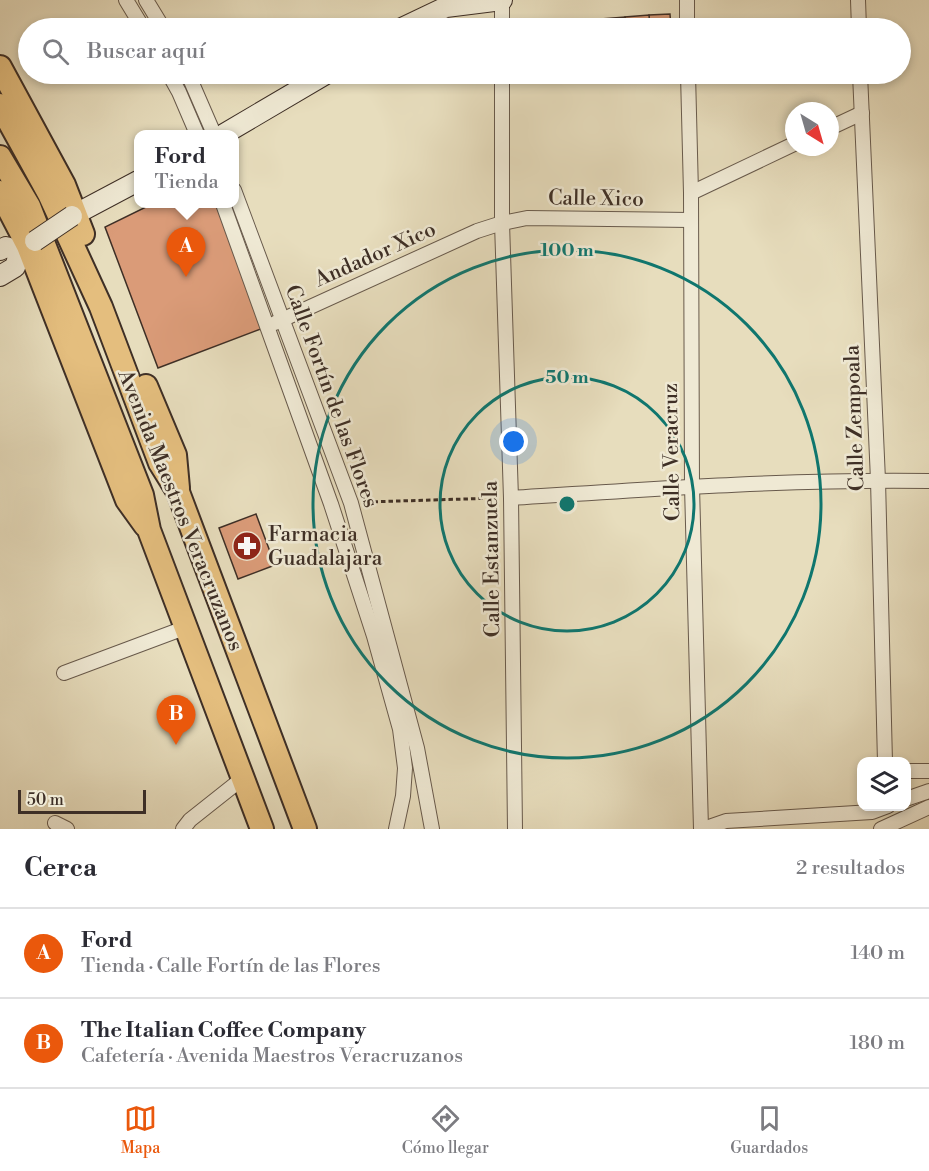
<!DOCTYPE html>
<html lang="es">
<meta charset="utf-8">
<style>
:root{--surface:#fff;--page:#f2f2f3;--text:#2b2b33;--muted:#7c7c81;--line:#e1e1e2;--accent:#ea580c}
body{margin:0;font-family:"Libre Bodoni",serif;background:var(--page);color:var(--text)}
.controls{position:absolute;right:18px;bottom:18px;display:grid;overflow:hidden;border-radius:12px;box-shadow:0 3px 9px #0003}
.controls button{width:54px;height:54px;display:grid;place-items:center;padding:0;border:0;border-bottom:2px solid var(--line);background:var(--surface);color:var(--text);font:30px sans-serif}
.compass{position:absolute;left:785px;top:102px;width:54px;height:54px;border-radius:50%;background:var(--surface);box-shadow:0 3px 9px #0003;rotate:143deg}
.scale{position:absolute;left:18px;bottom:15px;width:128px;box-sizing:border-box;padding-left:6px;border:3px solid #3e2f26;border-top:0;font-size:16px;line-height:21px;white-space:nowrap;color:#3e2f26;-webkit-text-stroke:4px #efe9d4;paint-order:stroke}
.you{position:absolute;left:514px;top:442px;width:21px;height:21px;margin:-15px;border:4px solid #fff;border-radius:50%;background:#1a73e8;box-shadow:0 0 0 9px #1a73e833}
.badge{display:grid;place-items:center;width:39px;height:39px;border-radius:50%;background:var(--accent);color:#fff;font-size:20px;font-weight:700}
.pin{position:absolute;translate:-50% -50px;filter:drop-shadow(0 2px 3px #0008)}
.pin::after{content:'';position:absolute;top:32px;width:21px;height:18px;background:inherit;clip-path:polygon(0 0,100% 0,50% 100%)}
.popup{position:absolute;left:134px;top:130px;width:105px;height:78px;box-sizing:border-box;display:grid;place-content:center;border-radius:12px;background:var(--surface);filter:drop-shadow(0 2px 4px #0005);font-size:20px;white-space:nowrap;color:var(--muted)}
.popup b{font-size:22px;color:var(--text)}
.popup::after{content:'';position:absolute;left:50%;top:100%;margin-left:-12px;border:12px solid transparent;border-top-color:var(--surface)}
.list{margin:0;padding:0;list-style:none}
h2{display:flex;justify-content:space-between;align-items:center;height:78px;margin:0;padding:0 24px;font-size:26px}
h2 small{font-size:20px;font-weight:400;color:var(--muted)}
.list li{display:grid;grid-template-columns:39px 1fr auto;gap:18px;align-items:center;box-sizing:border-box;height:90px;padding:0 24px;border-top:2px solid var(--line)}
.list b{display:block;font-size:22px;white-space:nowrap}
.list p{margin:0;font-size:20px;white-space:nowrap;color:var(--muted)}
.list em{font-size:20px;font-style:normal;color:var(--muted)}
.icon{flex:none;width:33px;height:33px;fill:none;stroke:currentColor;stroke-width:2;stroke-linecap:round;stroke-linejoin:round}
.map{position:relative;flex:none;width:929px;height:829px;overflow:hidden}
.search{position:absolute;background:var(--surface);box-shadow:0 3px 9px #0003;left:18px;right:18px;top:18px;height:66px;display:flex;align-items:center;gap:15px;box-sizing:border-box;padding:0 21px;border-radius:33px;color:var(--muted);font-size:22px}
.sheet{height:258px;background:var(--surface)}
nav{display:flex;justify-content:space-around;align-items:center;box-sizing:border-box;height:84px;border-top:2px solid var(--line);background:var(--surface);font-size:16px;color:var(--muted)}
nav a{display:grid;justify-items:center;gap:3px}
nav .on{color:var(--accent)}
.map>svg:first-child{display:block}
.building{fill:#da9b78;stroke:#3e2f26;stroke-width:1.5}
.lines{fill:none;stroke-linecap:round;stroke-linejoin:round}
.minor-casing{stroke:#685a4c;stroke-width:16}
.secondary-casing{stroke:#3e2f26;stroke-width:22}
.primary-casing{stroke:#3e2f26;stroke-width:26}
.path{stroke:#3e2f26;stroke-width:3;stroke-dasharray:4.5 3;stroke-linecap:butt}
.minor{stroke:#efe9d4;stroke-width:14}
.secondary{stroke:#efe9d4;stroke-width:20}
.primary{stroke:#e4be7e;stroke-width:22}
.secondary-bridge-casing{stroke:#3e2f26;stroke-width:22;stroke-linecap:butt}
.secondary-bridge{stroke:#efe9d4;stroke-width:20}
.ring{fill:none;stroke:#0f766e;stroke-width:3}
.labels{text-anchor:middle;stroke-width:5;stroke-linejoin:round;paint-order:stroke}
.street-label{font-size:21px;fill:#3e2f26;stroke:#efe9d4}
.poi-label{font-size:21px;fill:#3e2f26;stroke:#efe9d4;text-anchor:start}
.centre{fill:#0f766e;stroke:#efe9d4;stroke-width:3}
.ring-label{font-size:18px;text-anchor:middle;font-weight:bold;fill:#0f766e;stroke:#efe9d4;stroke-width:5;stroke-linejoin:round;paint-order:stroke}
</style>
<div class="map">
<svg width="929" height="829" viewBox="0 0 929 829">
<rect width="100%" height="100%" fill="#e7ddbd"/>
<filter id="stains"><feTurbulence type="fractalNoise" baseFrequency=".00333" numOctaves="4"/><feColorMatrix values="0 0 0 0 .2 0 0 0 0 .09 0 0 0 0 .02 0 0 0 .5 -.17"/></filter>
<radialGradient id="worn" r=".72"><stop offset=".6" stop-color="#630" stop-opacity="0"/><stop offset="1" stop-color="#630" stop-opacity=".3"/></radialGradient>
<g class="building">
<path d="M670,14L671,28H650L649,15Z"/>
<path d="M649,15L650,28H626L625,17Z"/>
<path d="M625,17L626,28H602L601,19Z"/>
<path d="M606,74H630V76L606,78Z"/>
<path d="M152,204H221L266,327L158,368L105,227Z"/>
<path d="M256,514L275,565L238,579L219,528Z"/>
</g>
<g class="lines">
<g class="minor-casing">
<g id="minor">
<path d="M126,0L143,28"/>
<path d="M146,0L163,28"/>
<path d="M687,0V28"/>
<path d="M858,0L859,28"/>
<path d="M502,28V0"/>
<path d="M169,74L179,92L197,134"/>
<path d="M188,74L214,134"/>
<path d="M502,74V223L511,498L515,829"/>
<path d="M688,74L691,193L692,486L701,829"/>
<path d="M860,74L878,480L885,762"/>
<path d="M830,128L862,113"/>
<path d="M234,190L351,503L417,748L432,829"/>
<path d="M691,193L794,144"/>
<path d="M223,204L331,504L374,636L400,729L405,768L403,796L396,829"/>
<path d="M275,323L477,231L502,223L527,218L691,220"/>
<path d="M511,498C650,489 790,479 929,481"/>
<path d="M64,673L187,627"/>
<path d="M906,771H929"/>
<path d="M906,799L929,791"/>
<path d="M55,823L67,829"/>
<path d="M183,829L190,820L243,778"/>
<path d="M703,829L726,821L872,812L888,806"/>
<path d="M881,829L929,807"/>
</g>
</g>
<g class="secondary-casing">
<g id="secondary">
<path d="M402,28L446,7L502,0"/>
<path d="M224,134L326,74"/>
<path d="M72,216L138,181"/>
<path d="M0,250L6,247L20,251"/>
<path d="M0,276L15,267L20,251L35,241"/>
</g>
</g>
<g class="primary-casing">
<g id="primary">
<path d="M0,67L64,185L83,234"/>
<path d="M0,105L49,194L101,307L160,463L178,492L305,829"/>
<path d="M0,157L29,206L142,495L149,530L262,829"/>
<path d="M0,192L28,246L127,500L145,525"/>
<path d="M146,386L175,455L178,488"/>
</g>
</g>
<path class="path" d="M366,502L498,498"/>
<use href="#minor" class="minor"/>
<use href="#secondary" class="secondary"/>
<use href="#primary" class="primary"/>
<g class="secondary-bridge-casing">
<path id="secondary-bridge" d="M35,241L72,216"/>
</g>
<use href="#secondary-bridge" class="secondary-bridge"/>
</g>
<g class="ring">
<circle cx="567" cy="504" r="127"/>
<circle cx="567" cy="504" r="254"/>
</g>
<defs>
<g id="pharmacy-disc" transform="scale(1.5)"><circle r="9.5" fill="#8f2418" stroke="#efe9d4"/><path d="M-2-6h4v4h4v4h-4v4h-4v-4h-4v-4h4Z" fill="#fff"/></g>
</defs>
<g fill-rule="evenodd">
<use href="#pharmacy-disc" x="247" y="546"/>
</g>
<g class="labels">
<g class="street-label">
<text transform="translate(596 198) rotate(1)" y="7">Calle Xico</text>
<text transform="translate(375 254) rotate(-24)" y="7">Andador Xico</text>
<text transform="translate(332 396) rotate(70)" y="7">Calle Fortín de las Flores</text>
<text transform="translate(854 418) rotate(-92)" y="7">Calle Zempoala</text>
<text transform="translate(671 452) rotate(-91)" y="7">Calle Veracruz</text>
<text transform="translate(181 510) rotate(68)" y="7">Avenida Maestros Veracruzanos</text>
<text transform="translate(491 559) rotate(-91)" y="7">Calle Estanzuela</text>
</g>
<g class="poi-label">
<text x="268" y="541">Farmacia<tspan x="268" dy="24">Guadalajara</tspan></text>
</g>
</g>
<circle cx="567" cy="504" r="9" class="centre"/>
<g class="ring-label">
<text x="567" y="256">100 m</text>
<text x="567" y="383">50 m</text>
</g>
<rect width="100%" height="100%" filter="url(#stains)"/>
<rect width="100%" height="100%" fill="url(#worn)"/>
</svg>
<div class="controls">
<button><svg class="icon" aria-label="layers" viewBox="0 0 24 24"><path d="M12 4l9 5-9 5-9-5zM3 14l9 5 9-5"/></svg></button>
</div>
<svg class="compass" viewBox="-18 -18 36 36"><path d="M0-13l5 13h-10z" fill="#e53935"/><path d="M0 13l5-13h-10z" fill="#7c7c81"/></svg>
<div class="scale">50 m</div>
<div class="you"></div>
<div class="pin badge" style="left:186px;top:277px">A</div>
<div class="popup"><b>Ford</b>Tienda</div>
<div class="pin badge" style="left:176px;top:745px">B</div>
<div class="search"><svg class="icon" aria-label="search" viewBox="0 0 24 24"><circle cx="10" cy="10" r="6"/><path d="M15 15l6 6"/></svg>Buscar aquí</div>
</div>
<section class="sheet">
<h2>Cerca<small>2 resultados</small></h2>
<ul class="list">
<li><span class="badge">A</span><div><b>Ford</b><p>Tienda · Calle Fortín de las Flores</p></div><em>140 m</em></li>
<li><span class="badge">B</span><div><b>The Italian Coffee Company</b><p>Cafetería · Avenida Maestros Veracruzanos</p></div><em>180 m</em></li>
</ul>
</section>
<nav>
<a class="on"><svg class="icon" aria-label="map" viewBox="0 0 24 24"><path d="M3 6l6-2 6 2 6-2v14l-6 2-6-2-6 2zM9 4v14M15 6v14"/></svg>Mapa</a>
<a><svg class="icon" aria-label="directions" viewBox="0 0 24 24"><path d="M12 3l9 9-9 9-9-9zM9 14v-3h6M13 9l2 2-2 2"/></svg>Cómo llegar</a>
<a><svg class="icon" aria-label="saved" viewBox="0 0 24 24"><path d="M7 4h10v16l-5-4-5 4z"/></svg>Guardados</a>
</nav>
